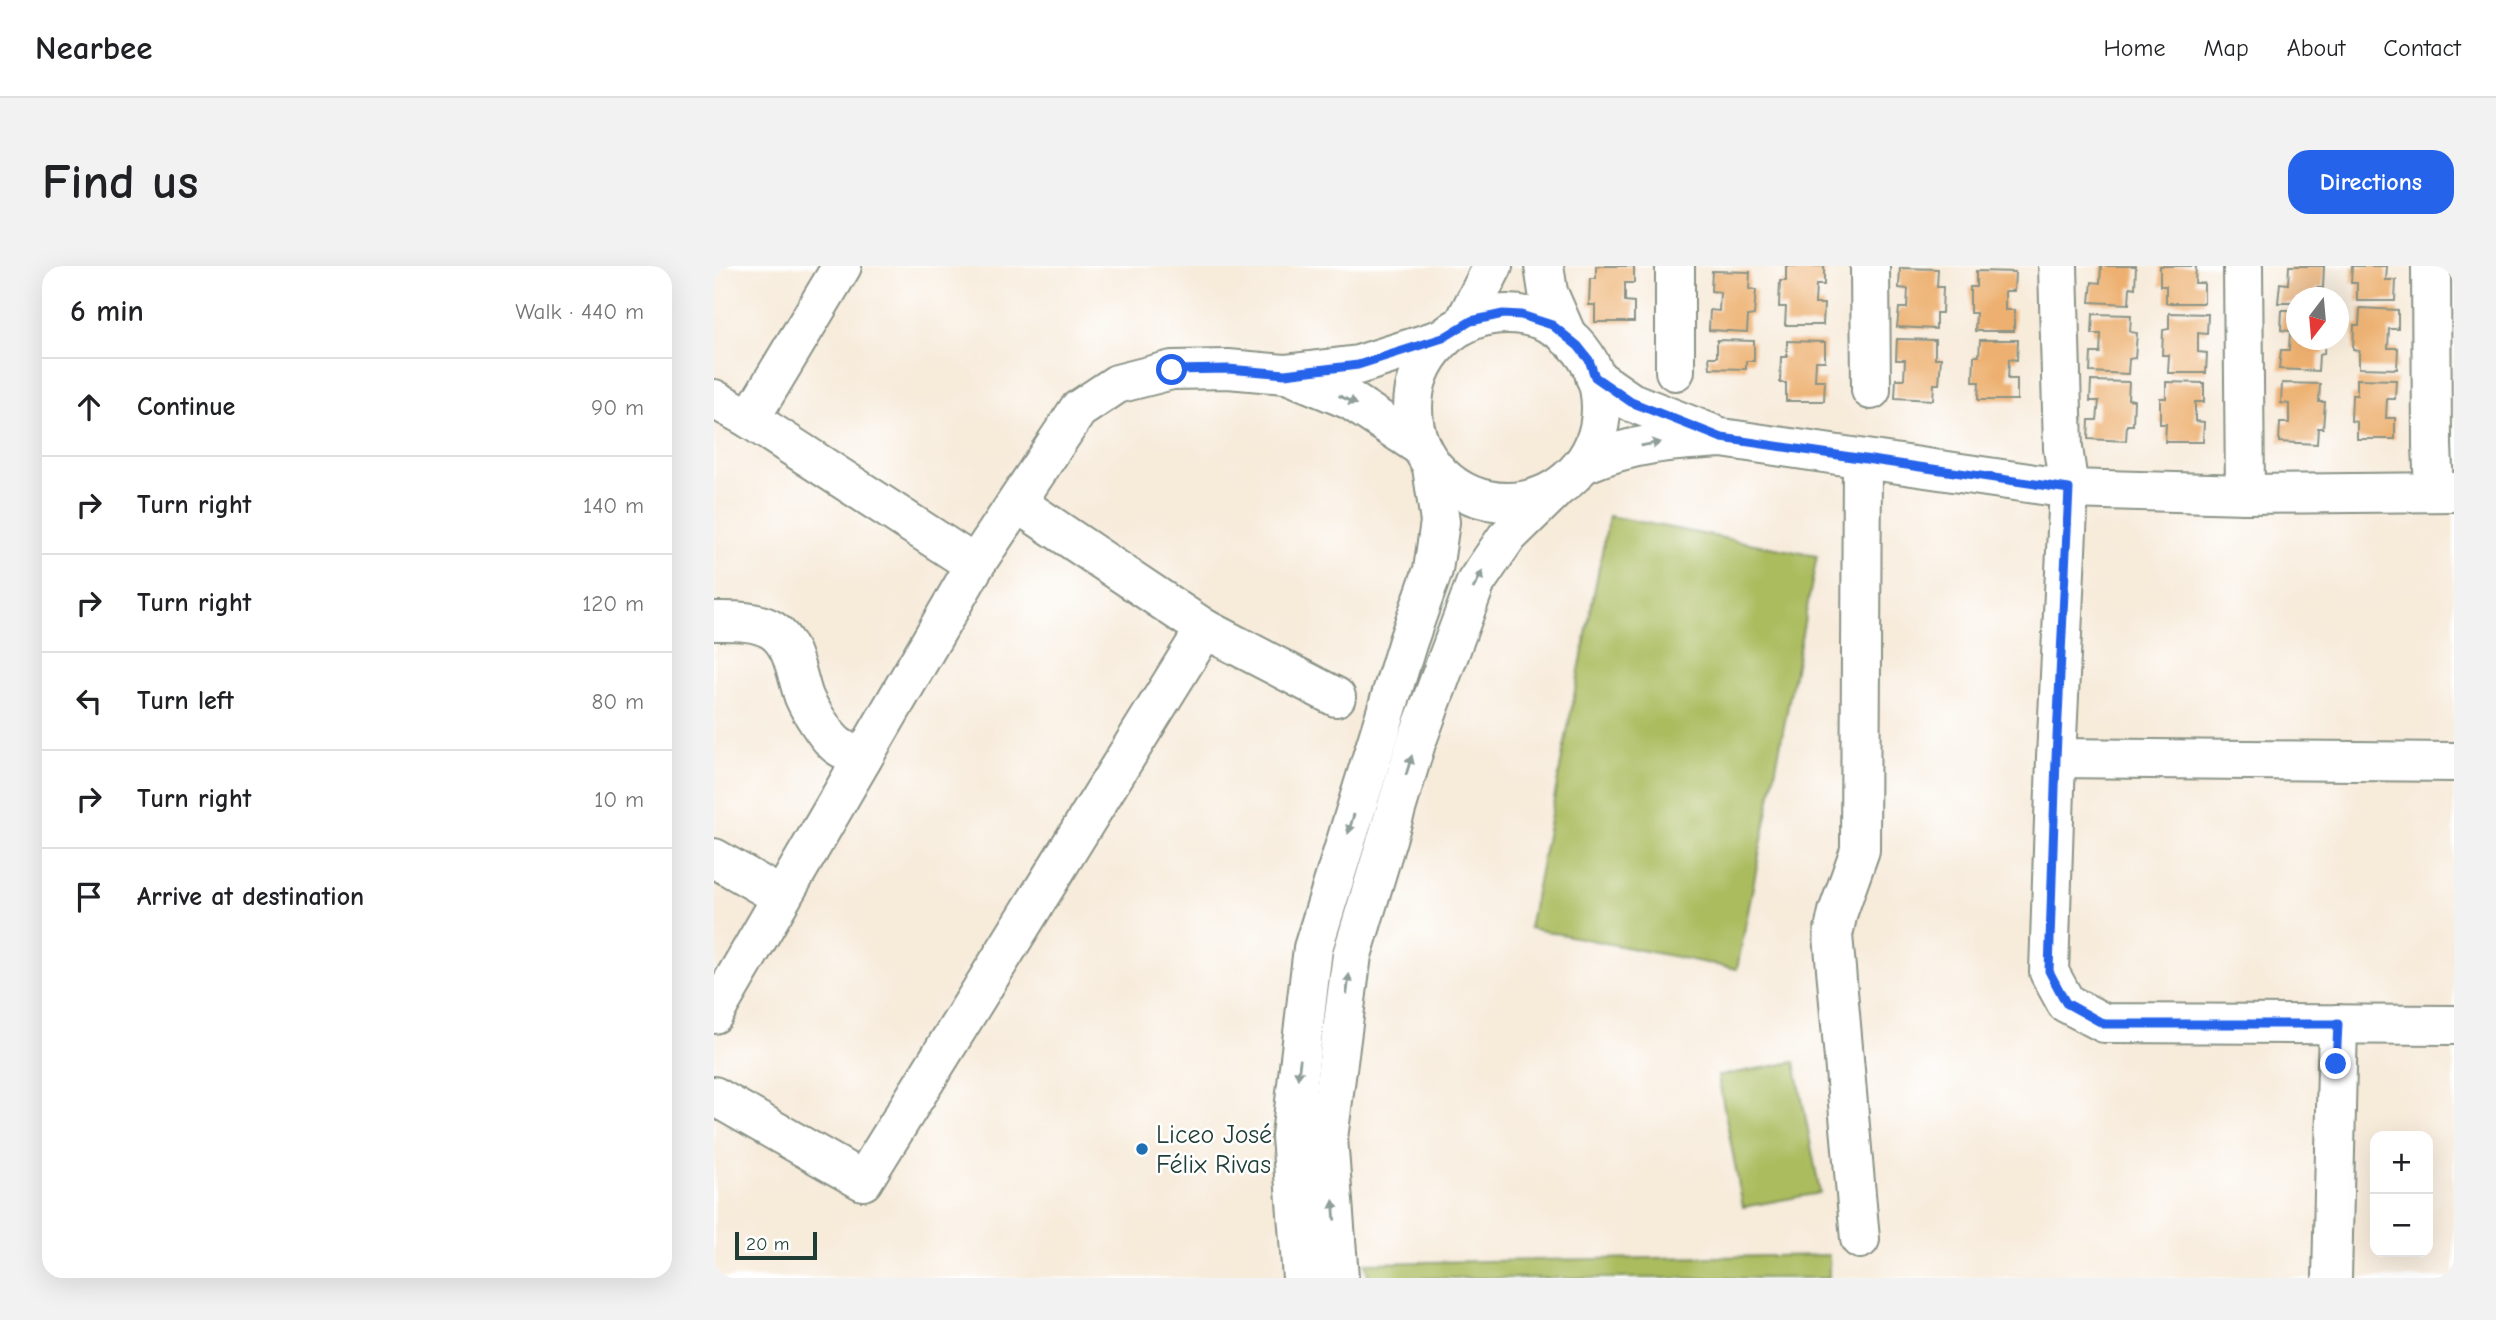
<!DOCTYPE html>
<meta charset="utf-8">
<style>
:root{--surface:#fff;--page:#f2f2f2;--text:#202124;--muted:#757577;--line:#e0e0e0;--accent:#2563eb}
body{margin:0;font-family:"Comic Neue",sans-serif;background:var(--page);color:var(--text)}
.controls{position:absolute;right:21px;bottom:21px;display:grid;overflow:hidden;border-radius:14px;box-shadow:0 7px 28px #0002}
.controls button{width:63px;height:63px;display:grid;place-items:center;padding:0;border:0;border-bottom:2px solid var(--line);background:var(--surface);color:var(--text);font:35px sans-serif}
.compass{position:absolute;left:1572px;top:21px;width:63px;height:63px;border-radius:50%;background:var(--surface);box-shadow:0 7px 28px #0002;rotate:196deg}
.scale{position:absolute;left:21px;bottom:18px;width:82px;box-sizing:border-box;padding-left:7px;border:4px solid #1f3d34;border-top:0;font-size:19px;line-height:24px;white-space:nowrap;color:#1f3d34;-webkit-text-stroke:5px #fff;paint-order:stroke}
.stop{position:absolute;width:21px;height:21px;margin:-16px;border:5px solid #2563eb;border-radius:50%;background:#fff}
.stop.end{background:#2563eb;border-color:#fff;box-shadow:0 2px 7px #0008}
.list{margin:0;padding:0;list-style:none}
h2{display:flex;justify-content:space-between;align-items:center;height:91px;margin:0;padding:0 28px;font-size:30px}
h2 small{font-size:23px;font-weight:400;color:var(--muted)}
.list li{display:grid;grid-template-columns:46px 1fr auto;gap:21px;align-items:center;box-sizing:border-box;height:98px;padding:0 28px;border-top:2px solid var(--line)}
.list b{display:block;font-size:26px;white-space:nowrap}
.list em{font-size:23px;font-style:normal;color:var(--muted)}
.icon{flex:none;width:38px;height:38px;fill:none;stroke:currentColor;stroke-width:2;stroke-linecap:round;stroke-linejoin:round}
.map{position:relative;flex:none;width:1740px;height:1012px;overflow:hidden;border-radius:21px}
header{display:flex;align-items:center;gap:42px;box-sizing:border-box;height:98px;padding:0 35px;background:var(--surface);border-bottom:2px solid var(--line)}
header strong{font-size:33px}
nav{display:flex;gap:38px;margin-inline-start:auto;font-size:24px}
.intro{display:flex;align-items:center;justify-content:space-between;box-sizing:border-box;height:168px;padding:0 42px}
h1{margin:0;font-size:49px}
.button{padding:18px 32px;border-radius:21px;background:var(--accent);color:#fff;font-size:24px;font-weight:700}
main{display:flex;gap:42px;padding:0 42px}
aside{flex:1;background:var(--surface);border-radius:21px;box-shadow:0 7px 28px #0002}
.map>svg:first-child{display:block}
.green{fill:#abbc5f;stroke:#657c4a;stroke-width:2}
.building{fill:#edb06f}
.lines{fill:none;stroke-linecap:round;stroke-linejoin:round}
.minor-casing{stroke:#8b9487;stroke-width:42}
.minor{stroke:#fff;stroke-width:38}
.oneway{fill:#8f9e9a}
.route{stroke:#2563eb;stroke-width:9}
.poi-dot{fill:#1f6fb2;stroke:#fff;stroke-width:2.5}
.labels{text-anchor:middle;stroke-width:5;stroke-linejoin:round;paint-order:stroke}
.poi-label{font-size:26px;fill:#1f3d34;stroke:#fff;text-anchor:start}
</style>
<header>
<strong>Nearbee</strong>
<nav><a>Home</a><a>Map</a><a>About</a><a>Contact</a></nav>
</header>
<div class="intro"><h1>Find us</h1><a class="button">Directions</a></div>
<main>
<aside>
<h2>6 min<small>Walk · 440 m</small></h2>
<ul class="list">
<li><svg class="icon" aria-label="ahead" viewBox="0 0 24 24"><path d="M12 20V5M6 11l6-6 6 6"/></svg><div><b>Continue</b></div><em>90 m</em></li>
<li><svg class="icon" aria-label="right" viewBox="0 0 24 24"><path d="M7 20v-9h11M14 6l5 5-5 5"/></svg><div><b>Turn right</b></div><em>140 m</em></li>
<li><svg class="icon" aria-label="right" viewBox="0 0 24 24"><path d="M7 20v-9h11M14 6l5 5-5 5"/></svg><div><b>Turn right</b></div><em>120 m</em></li>
<li><svg class="icon" aria-label="left" viewBox="0 0 24 24"><path d="M17 20v-9H6M10 6l-5 5 5 5"/></svg><div><b>Turn left</b></div><em>80 m</em></li>
<li><svg class="icon" aria-label="right" viewBox="0 0 24 24"><path d="M7 20v-9h11M14 6l5 5-5 5"/></svg><div><b>Turn right</b></div><em>10 m</em></li>
<li><svg class="icon" aria-label="arrive" viewBox="0 0 24 24"><path d="M6 21V4h12l-3 4 3 4H6"/></svg><div><b>Arrive at destination</b></div></li>
</ul>
</aside>
<div class="map">
<svg width="1740" height="1012" viewBox="0 0 1740 1012">
<rect width="100%" height="100%" fill="#fff"/>
<filter id="ink" filterUnits="userSpaceOnUse"><feTurbulence type="fractalNoise" baseFrequency=".0143" numOctaves="2"/><feDisplacementMap in="SourceGraphic" scale="14" xChannelSelector="R" yChannelSelector="G"/><feConvolveMatrix kernelMatrix="1 2 1 2 8 2 1 2 1" color-interpolation-filters="sRGB"/></filter>
<filter id="wash" filterUnits="userSpaceOnUse"><feTurbulence type="fractalNoise" baseFrequency=".00686" numOctaves="4" result="noise"/><feDisplacementMap in="SourceGraphic" scale="28" xChannelSelector="R" yChannelSelector="G"/><feGaussianBlur stdDeviation="1.57" result="paint"/><feColorMatrix in="noise" values="0 0 0 0 0 0 0 0 0 0 0 0 0 0 0 0 0 1.4 0 .05"/><feComposite in="paint" operator="in"/></filter>
<g filter="url(#wash)">
<rect width="100%" height="100%" fill="#f7ebda"/>
<g class="green">
<path d="M895,250L1103,290L1023,703L815,662Z"/>
<path d="M1081,796L1106,927L1029,941L1004,810Z"/>
<path d="M1115,989V1012H655L651,997Z"/>
</g>
<g id="blocks">
<g class="building">
<path d="M882,0H920V17H911V35L920,36V56H881V39H875L876,13H882Z"/>
<path d="M1072,0H1110V19H1102L1101,38H1110L1109,59H1071L1072,41H1065L1066,15H1072Z"/>
<path d="M1387,0H1422L1421,22L1416,21L1415,38L1376,36L1378,16L1386,17Z"/>
<path d="M1446,0H1482L1481,17H1490V37H1452V20H1446Z"/>
<path d="M1575,0H1610L1609,22H1603V32H1582V37H1564L1566,17L1574,18Z"/>
<path d="M1638,0H1673L1672,14H1682L1681,35H1643V17H1637Z"/>
<path d="M1186,2L1224,3L1223,21H1229L1228,47H1222V63L1183,61L1185,42H1193L1194,23L1185,22Z"/>
<path d="M998,5L1036,6L1035,23L1042,24L1040,49L1034,50L1033,66L995,64L996,44L1005,45L1006,26L997,25Z"/>
<path d="M1262,5L1301,6L1300,25H1291V44H1300V65H1261L1262,47H1256V21H1262Z"/>
<path d="M1646,42L1684,44V63H1675L1674,82H1684L1683,103L1645,102V85L1639,84L1640,59H1645Z"/>
<path d="M1568,44H1582V74H1611L1610,88L1605,89L1604,105L1565,103L1567,84H1575L1576,65L1567,64Z"/>
<path d="M1455,47L1494,48L1493,68L1484,67V86L1493,87L1492,107H1454L1455,89H1448L1449,64L1455,63Z"/>
<path d="M1379,48L1417,49L1416,66L1423,67L1421,92L1415,93L1414,108L1376,106L1377,87H1386L1387,68H1378Z"/>
<path d="M1183,73L1221,74V92H1227L1225,118H1220L1219,134L1181,132L1182,113H1190L1191,94H1182Z"/>
<path d="M1003,74L1040,75V95H1032V103L996,102L995,91H1003Z"/>
<path d="M1266,74H1304L1303,94L1295,93L1294,113H1303V134H1264L1265,116H1259L1260,90H1265Z"/>
<path d="M1073,75L1111,76V95H1102L1101,114H1111L1110,135H1072V117H1066L1067,91H1073Z"/>
<path d="M1643,113L1682,114L1681,133H1673L1672,152H1681V173H1643V156L1637,155L1638,129H1643Z"/>
<path d="M1377,115L1415,116L1414,133L1420,134L1419,159H1413L1412,175L1374,173L1375,154H1383L1385,135H1376Z"/>
<path d="M1452,116L1490,117V136H1481V155L1490,156L1489,176H1451L1452,158H1446V132H1452Z"/>
<path d="M1568,117L1606,118L1605,136H1611L1609,162H1604L1603,178L1565,176L1566,157H1575V138L1567,137Z"/>
</g>
</g>
</g>
<g filter="url(#ink)">
<use href="#blocks" fill-opacity="0" stroke="#8b9487" stroke-width="2"/>
<g class="lines">
<g class="minor-casing">
<g id="minor">
<path d="M830,0L834,26L854,72"/>
<path d="M1156,0L1157,124"/>
<path d="M1344,0L1349,182L1355,223L1342,492L1335,706L1352,737L1390,757L1740,759"/>
<path d="M1529,0L1531,228"/>
<path d="M1717,0L1718,179L1720,226"/>
<circle cx="793" cy="142" r="94"/>
<path d="M749,59L779,0"/>
<path d="M961,105V0"/>
<path d="M573,108L636,134L707,181"/>
<path d="M881,111L917,136L996,167"/>
<path d="M0,133L36,153L261,299"/>
<path d="M36,153L128,0"/>
<path d="M872,197C920,177 956,175 1008,172L1355,223L1531,228L1740,226"/>
<path d="M0,355C18,355 42,354 58,364C80,378 82,409 90,431C95,443 114,473 124,480C131,485 141,489 148,493"/>
<path d="M491,363L622,431"/>
<path d="M1342,492L1740,496"/>
<path d="M0,592L68,631"/>
<path d="M0,748L261,299L364,144L403,118L458,104L514,103L571,108L644,99L729,72"/>
<path d="M0,830L149,915L491,363L303,237"/>
<path d="M1146,973L1119,669L1124,646L1146,584L1148,194"/>
<path d="M588,1012L577,870L599,682L694,375L719,304L726,256L718,201"/>
<path d="M625,1012L614,872L638,689L702,477L762,316L792,272L839,226"/>
<path d="M1618,1012L1624,758"/>
</g>
</g>
<use href="#minor" class="minor"/>
</g>
<defs><path id="oneway-solid" d="M-6-.8H1V-3.2L6.5 0L1 3.2V.8H-6Z" transform="scale(1.75)"/></defs>
<g class="oneway">
<use href="#oneway-solid" transform="translate(634 134) rotate(26)"/>
<use href="#oneway-solid" transform="translate(937 178) rotate(-10)"/>
<use href="#oneway-solid" transform="translate(764 314) rotate(-61)"/>
<use href="#oneway-solid" transform="translate(695 499) rotate(-73)"/>
<use href="#oneway-solid" transform="translate(637 558) rotate(107)"/>
<use href="#oneway-solid" transform="translate(634 718) rotate(-83)"/>
<use href="#oneway-solid" transform="translate(585 803) rotate(97)"/>
<use href="#oneway-solid" transform="translate(620 944) rotate(-94)"/>
</g>
</g>
<g class="lines" filter="url(#ink)">
<path class="route" d="M458,104L514,103L571,108L644,99L729,72L757,55L789,48L807,49L838,59L864,80L875,94L881,111L917,136L1008,172L1355,223L1342,492L1335,705L1352,737L1390,758H1624L1622,798"/>
</g>
<circle class="poi-dot" cx="428" cy="883" r="7"/>
<g class="labels">
<g class="poi-label">
<text x="442" y="877">Liceo José<tspan x="442" dy="30">Félix Rivas</tspan></text>
</g>
</g>
</svg>
<div class="controls">
<button>+</button>
<button>−</button>
</div>
<svg class="compass" viewBox="-18 -18 36 36"><path d="M0-13l5 13h-10z" fill="#e53935"/><path d="M0 13l5-13h-10z" fill="#757577"/></svg>
<div class="scale">20 m</div>
<div class="stop" style="left:458px;top:104px"></div>
<div class="stop end" style="left:1622px;top:798px"></div>
</div>
</main>
